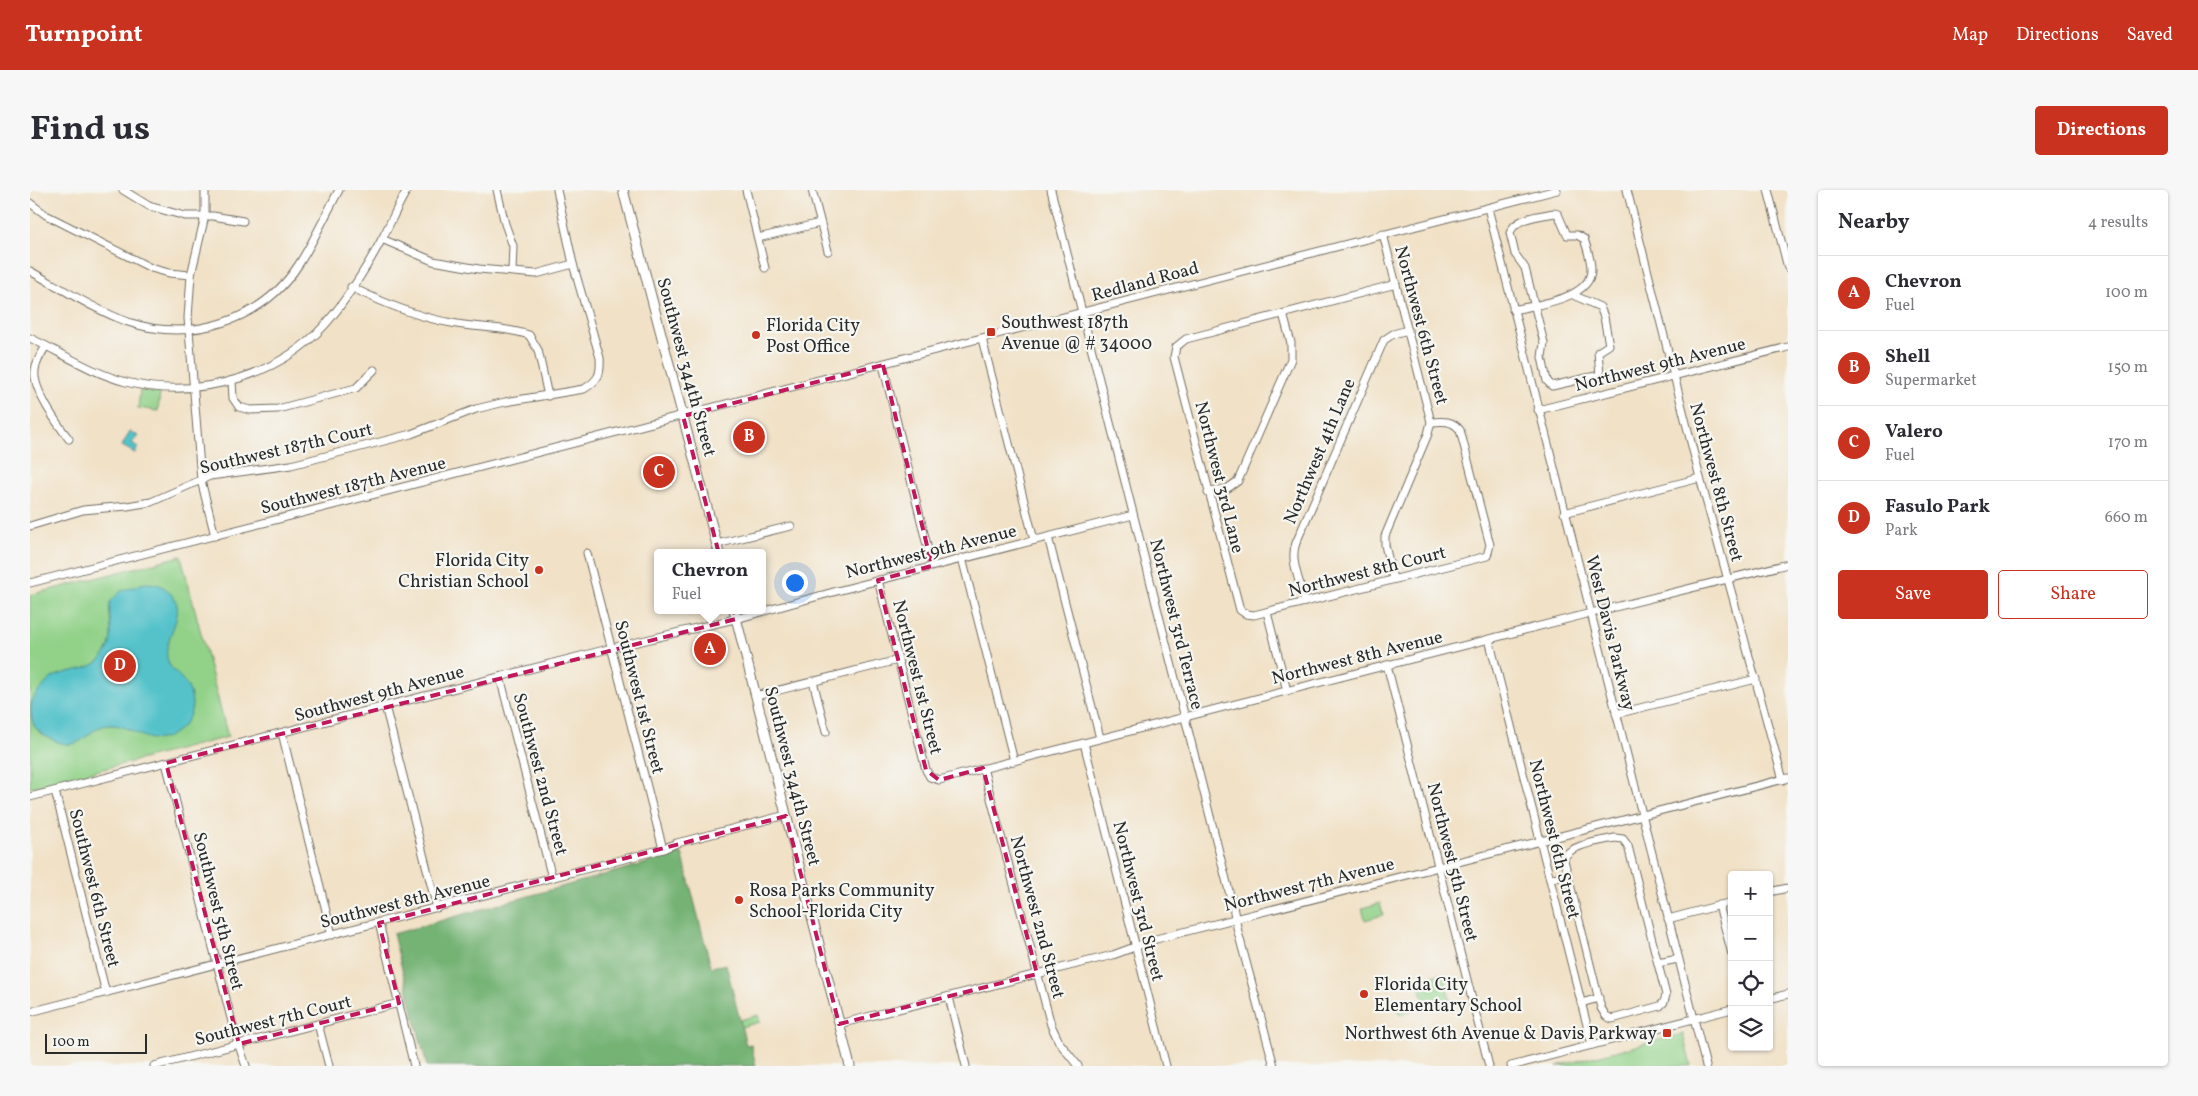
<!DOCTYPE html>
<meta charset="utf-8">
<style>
:root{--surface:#fff;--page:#f7f7f7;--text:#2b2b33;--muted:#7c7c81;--line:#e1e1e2;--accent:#c8321e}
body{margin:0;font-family:Vollkorn,serif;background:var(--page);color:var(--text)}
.controls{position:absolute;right:15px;bottom:15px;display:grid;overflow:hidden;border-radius:5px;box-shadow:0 1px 4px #0004}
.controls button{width:45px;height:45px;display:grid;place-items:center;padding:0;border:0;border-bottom:1px solid var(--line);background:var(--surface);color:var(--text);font:25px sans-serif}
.scale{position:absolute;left:15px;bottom:12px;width:102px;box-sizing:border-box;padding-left:5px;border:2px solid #2b2b2b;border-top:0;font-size:14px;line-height:18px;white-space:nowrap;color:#2b2b2b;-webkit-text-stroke:4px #f6f6f2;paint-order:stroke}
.you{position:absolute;left:764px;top:392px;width:18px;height:18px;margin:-12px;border:4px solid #fff;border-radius:50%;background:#1a73e8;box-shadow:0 0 0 8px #1a73e833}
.badge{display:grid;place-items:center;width:32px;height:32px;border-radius:50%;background:var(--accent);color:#fff;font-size:16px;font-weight:700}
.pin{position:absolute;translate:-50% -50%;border:2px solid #fff;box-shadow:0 1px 5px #0006}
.popup{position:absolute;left:624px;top:359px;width:112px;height:65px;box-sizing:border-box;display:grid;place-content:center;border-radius:5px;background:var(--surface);filter:drop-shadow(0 1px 4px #0005);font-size:16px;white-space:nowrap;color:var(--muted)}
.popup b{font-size:19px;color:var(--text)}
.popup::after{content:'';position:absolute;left:50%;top:100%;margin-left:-10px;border:10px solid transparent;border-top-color:var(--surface)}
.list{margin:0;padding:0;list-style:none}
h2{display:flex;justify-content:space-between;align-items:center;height:65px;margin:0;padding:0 20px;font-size:21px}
h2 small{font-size:16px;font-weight:400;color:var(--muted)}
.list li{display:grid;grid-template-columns:32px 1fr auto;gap:15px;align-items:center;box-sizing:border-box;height:75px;padding:0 20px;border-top:1px solid var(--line)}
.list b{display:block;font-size:19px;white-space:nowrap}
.list p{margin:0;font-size:16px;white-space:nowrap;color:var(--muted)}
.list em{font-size:16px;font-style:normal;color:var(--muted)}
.actions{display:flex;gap:10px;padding:15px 20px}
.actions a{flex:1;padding:11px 0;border:1px solid var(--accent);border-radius:5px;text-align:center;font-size:18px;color:var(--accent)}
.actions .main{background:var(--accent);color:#fff}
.icon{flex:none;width:28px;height:28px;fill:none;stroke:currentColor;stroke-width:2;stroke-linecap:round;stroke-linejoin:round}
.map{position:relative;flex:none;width:1758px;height:876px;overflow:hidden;border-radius:5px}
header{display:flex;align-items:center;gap:30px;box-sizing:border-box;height:70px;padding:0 25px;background:var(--accent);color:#fff}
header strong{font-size:24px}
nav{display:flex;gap:28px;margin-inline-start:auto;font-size:18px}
.intro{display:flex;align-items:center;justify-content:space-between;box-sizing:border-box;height:120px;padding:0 30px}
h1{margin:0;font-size:35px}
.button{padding:12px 22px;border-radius:5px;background:var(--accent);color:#fff;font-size:18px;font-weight:700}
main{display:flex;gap:30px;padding:0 30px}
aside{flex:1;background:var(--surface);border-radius:5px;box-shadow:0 1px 4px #0004}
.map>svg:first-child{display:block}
.green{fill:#91d188;stroke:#5e7e5a}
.forest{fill:#74b374;stroke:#506f50}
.water{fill:#54c2ca;stroke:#40767a}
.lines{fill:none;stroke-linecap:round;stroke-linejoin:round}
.minor-casing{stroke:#706b61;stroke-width:9}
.major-casing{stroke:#706b61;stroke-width:11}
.minor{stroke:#fff;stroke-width:7}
.major{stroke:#fff;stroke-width:9}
.marked{fill:none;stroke:#c2185b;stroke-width:4;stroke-dasharray:10 6;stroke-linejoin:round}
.poi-dot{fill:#c8321e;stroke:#f6f6f2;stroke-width:2}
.labels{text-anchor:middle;stroke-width:4.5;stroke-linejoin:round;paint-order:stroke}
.street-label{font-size:18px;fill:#2b2b2b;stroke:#f6f6f2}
.poi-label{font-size:18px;fill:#2b2b2b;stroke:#f6f6f2;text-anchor:start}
</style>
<header>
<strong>Turnpoint</strong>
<nav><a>Map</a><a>Directions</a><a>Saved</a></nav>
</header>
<div class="intro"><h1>Find us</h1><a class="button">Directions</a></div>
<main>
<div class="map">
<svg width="1758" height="876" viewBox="0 0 1758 876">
<rect width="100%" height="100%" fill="#f6f6f2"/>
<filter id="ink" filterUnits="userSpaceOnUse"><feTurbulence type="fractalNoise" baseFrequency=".02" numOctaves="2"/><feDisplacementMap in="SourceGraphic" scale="10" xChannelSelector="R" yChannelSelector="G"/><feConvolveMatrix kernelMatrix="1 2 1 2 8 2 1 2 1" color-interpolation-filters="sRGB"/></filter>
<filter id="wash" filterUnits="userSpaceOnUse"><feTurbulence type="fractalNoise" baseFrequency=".0096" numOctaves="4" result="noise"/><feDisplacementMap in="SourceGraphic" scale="20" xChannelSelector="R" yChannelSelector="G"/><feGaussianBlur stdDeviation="1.12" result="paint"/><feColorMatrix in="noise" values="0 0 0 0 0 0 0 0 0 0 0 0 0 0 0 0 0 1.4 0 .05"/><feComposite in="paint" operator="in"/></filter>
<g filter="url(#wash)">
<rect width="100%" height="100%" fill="#f1e1c6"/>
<g class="green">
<path d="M110,200L130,203L128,221L108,218Z"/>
<path d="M151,366L198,547L0,598V405Z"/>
<path d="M1350,713L1353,725L1335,730L1332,718Z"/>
<path d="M1413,783L1421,813L1396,819L1388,790Z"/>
<path d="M1379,807L1382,821L1370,825L1366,811Z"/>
<path d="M728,825L730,832L711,837L710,830Z"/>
<path d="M1653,844L1661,876H1527Z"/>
</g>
<path class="forest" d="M652,663L681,777L696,774L716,855L721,854L726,876H397L363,744Z"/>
<g class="water">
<path d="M100,241L108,246L102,253L108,257L105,263L92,256Z"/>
<path d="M115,393C126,393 134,395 141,404C159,424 133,446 137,468C140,485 160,486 162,513C162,522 158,531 152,537C120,567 106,533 78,535C63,536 55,552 42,554C32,556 11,546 5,537C2,532 1,525 1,519C1,511 5,504 11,499C16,493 21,487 28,485C47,478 66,481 77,461C85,447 78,427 80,412L91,401Z"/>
</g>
</g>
<g filter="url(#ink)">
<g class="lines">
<g class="minor-casing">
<g id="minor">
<path d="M93,0L119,16L155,26H183L213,31"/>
<path d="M175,0V26L161,85L158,128L171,290L185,346"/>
<path d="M467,0L475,34L483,56L482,81"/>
<path d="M716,0L735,78"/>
<path d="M782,0L798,61"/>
<path d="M1021,0L1203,717L1208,742L1244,876"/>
<path d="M1597,0L1670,288L1753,590"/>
<path d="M1738,0L1758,78"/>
<path d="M0,13L16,25L121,78L139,83L161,85"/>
<path d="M1458,18L1676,876"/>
<path d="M1353,44L1401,232L1398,244L1355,346V355L1363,389"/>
<path d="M728,48L790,33"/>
<path d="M352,49L403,71L449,79L506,84L543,74"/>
<path d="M0,81C29,97 67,121 98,132C161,153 233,131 269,74C284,51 296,24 309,0"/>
<path d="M1366,94L1156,149L1146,157L1144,167L1210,420L1216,424L1224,425L1457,366L1460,355L1430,240C1422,230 1413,231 1401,232"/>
<path d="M321,97C355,114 389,128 427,134C451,138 476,137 499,145L508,160L518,206"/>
<path d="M1483,120C1505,115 1562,109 1561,79C1561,69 1557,58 1554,49L1547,45H1537L1528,24L1524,23C1510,26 1485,27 1480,43L1485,64L1495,78L1514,153L1512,167L1517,191L1522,196L1570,185L1568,162L1579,155L1574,127L1570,117L1543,105"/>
<path d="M0,148C32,163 62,183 96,192C170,211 257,185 304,124C320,104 341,70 353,47C361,32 368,15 377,0"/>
<path d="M952,149L1004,350"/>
<path d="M16,156C12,163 6,171 5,180C2,199 28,235 39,249"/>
<path d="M853,175L902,376"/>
<path d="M202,191L203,208L209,217L220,220L248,219L326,198L344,180"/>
<path d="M1508,220L1758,157"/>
<path d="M1178,303L1198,298L1208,291L1261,169V153L1253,124"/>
<path d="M1534,323L1670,288"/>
<path d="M0,336L53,320L97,316L121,312L180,286L261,275L381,244L446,219L475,212L554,199C569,190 571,184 570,168L543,74L527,0"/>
<path d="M1018,347L1070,548"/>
<path d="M687,354L761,336"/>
<path d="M557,363L633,659"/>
<path d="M932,368L984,571"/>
<path d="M848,390L896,580L900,587L909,590L1549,426L1758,374"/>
<path d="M0,393L1527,0"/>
<path d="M1275,412C1271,394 1259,370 1266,353L1354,150L1363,144L1378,140"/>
<path d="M1237,422L1257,501"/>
<path d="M1459,449L1562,855"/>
<path d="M1357,475L1459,876"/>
<path d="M470,487L522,688"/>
<path d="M783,491L796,542"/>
<path d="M726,506L868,470"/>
<path d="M355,516L407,718"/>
<path d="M1586,524L1726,489"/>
<path d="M252,543L302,745"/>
<path d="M1054,553L1136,876"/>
<path d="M136,573L205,844L216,876"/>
<path d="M953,578L1021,835L1029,852L1048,876"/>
<path d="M25,601L76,803"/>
<path d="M0,607L582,458L713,427L807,401L1103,325"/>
<path d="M1585,648L1593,649L1598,656L1636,805L1634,812L1630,816L1582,829L1576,826L1571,818L1534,670C1536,655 1571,651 1585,648Z"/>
<path d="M1520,689L1537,684"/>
<path d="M1739,702L1758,698"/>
<path d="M1689,715L1702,764"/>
<path d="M1638,729L1702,712"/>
<path d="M349,733L384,876"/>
<path d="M1628,773L1648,769"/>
<path d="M919,807L936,876"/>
<path d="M1739,809L1758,804"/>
<path d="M1551,813L1569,808"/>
<path d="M0,822L633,659L647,653L756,625"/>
<path d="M288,834L299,876"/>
<path d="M809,834L1083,765L1126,749L1758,588"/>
<path d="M124,876L369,813"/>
<path d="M1481,876L1702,819"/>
</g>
</g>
<g class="major-casing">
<g id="major">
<path d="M593,0L689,363"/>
<path d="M704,420L820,876"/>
</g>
</g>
<use href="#minor" class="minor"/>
<use href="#major" class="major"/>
</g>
</g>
<path class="marked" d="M853,175L902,376L848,390L896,580L909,590L953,578L1007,784L809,834L756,626L349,733L369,813L209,854L136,573L706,429L653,226Z"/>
<g class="poi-dot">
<rect x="956" y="137" width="10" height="10" rx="2.5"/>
<circle cx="726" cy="145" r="5"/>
<circle cx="509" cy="380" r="5"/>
<circle cx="709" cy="710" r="5"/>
<circle cx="1334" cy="804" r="5"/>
<rect x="1632" y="838" width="10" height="10" rx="2.5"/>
</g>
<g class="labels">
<g class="street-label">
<text transform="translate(1115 91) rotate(-15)" y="6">Redland Road</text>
<text transform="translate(1392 135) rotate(75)" y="6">Northwest 6th Street</text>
<text transform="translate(1630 174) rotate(-14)" y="6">Northwest 9th Avenue</text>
<text transform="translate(657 177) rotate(75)" y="6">Southwest 344th Street</text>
<text transform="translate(256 258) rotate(-13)" y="6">Southwest 187th Court</text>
<text transform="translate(1289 261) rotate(-67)" y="6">Northwest 4th Lane</text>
<text transform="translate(1190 287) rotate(76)" y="6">Northwest 3rd Lane</text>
<text transform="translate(1687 292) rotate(75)" y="6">Northwest 8th Street</text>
<text transform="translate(323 295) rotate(-14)" y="6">Southwest 187th Avenue</text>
<text transform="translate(901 361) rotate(-14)" y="6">Northwest 9th Avenue</text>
<text transform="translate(1337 381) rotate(-14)" y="6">Northwest 8th Court</text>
<text transform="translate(1147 434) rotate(76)" y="6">Northwest 3rd Terrace</text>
<text transform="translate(1581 443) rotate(76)" y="6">West Davis Parkway</text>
<text transform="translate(1327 467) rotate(-14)" y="6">Northwest 8th Avenue</text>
<text transform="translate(888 487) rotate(76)" y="6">Northwest 1st Street</text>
<text transform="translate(349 503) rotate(-15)" y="6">Southwest 9th Avenue</text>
<text transform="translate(610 507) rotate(76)" y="6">Southwest 1st Street</text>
<text transform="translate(511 584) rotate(75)" y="6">Southwest 2nd Street</text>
<text transform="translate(763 586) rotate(76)" y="6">Southwest 344th Street</text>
<text transform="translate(1525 649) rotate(76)" y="6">Northwest 6th Street</text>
<text transform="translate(1423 672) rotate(76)" y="6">Northwest 5th Street</text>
<text transform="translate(1279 694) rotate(-14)" y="6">Northwest 7th Avenue</text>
<text transform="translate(65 698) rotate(76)" y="6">Southwest 6th Street</text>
<text transform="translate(375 711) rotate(-14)" y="6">Southwest 8th Avenue</text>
<text transform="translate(1109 711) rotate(76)" y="6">Northwest 3rd Street</text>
<text transform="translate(189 721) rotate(76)" y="6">Southwest 5th Street</text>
<text transform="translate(1008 727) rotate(75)" y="6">Northwest 2nd Street</text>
<text transform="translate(243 830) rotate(-14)" y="6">Southwest 7th Court</text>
</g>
<g class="poi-label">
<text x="971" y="138">Southwest 187th<tspan x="971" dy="21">Avenue @ # 34000</tspan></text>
<text x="736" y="141">Florida City<tspan x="736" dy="21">Post Office</tspan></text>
<text x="499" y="376" text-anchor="end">Florida City<tspan x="499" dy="21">Christian School</tspan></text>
<text x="719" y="706">Rosa Parks Community<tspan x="719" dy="21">School-Florida City</tspan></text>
<text x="1344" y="800">Florida City<tspan x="1344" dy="21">Elementary School</tspan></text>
<text x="1627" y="849" text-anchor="end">Northwest 6th Avenue &amp; Davis Parkway</text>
</g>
</g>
</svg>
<div class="controls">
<button>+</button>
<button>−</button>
<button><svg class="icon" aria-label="locate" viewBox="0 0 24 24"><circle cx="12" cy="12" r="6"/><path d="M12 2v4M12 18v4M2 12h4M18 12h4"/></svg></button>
<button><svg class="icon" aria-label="layers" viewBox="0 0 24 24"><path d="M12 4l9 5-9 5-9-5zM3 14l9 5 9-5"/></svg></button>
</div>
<div class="scale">100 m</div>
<div class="you"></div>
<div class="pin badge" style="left:680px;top:459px">A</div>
<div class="popup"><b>Chevron</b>Fuel</div>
<div class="pin badge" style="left:719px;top:247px">B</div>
<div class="pin badge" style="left:629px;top:282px">C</div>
<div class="pin badge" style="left:90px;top:476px">D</div>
</div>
<aside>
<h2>Nearby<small>4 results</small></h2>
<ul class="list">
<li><span class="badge">A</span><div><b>Chevron</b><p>Fuel</p></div><em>100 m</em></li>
<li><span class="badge">B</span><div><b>Shell</b><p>Supermarket</p></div><em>150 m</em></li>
<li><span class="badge">C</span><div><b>Valero</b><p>Fuel</p></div><em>170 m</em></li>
<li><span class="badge">D</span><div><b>Fasulo Park</b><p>Park</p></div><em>660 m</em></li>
</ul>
<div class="actions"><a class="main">Save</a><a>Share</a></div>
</aside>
</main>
